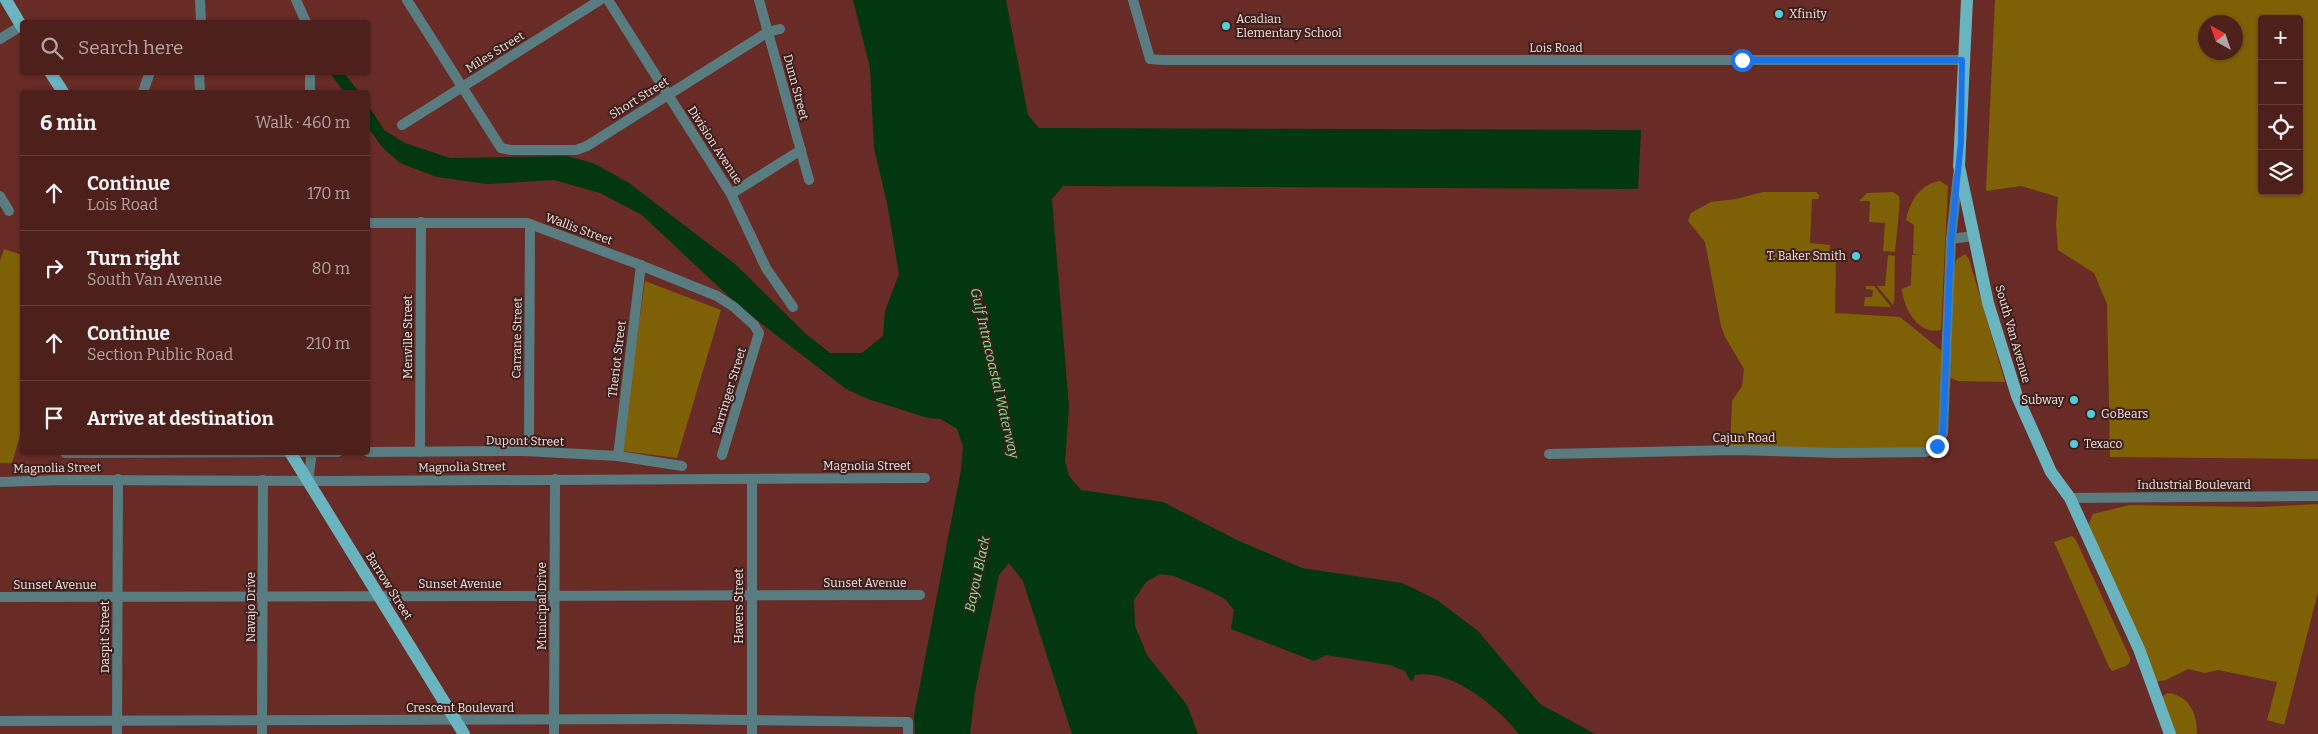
<!DOCTYPE html>
<meta charset="utf-8">
<style>
:root{--surface:#4e201c;--page:#552825;--text:#f1f3f6;--muted:#b3a3a3;--line:#653e3b}
body{margin:0;font-family:Bitter,serif;background:var(--page);color:var(--text)}
.controls{position:absolute;right:15px;top:15px;display:grid;overflow:hidden;border-radius:5px;box-shadow:0 1px 4px #0004}
.controls button{width:45px;height:45px;display:grid;place-items:center;padding:0;border:0;border-bottom:1px solid var(--line);background:var(--surface);color:var(--text);font:25px sans-serif}
.compass{position:absolute;left:2198px;top:15px;width:45px;height:45px;border-radius:50%;background:var(--surface);box-shadow:0 1px 4px #0004;rotate:320deg}
.stop{position:absolute;width:15px;height:15px;margin:-11px;border:4px solid #1a73e8;border-radius:50%;background:#fff}
.stop.end{background:#1a73e8;border-color:#fff;box-shadow:0 1px 5px #0008}
.list{margin:0;padding:0;list-style:none}
h2{display:flex;justify-content:space-between;align-items:center;height:65px;margin:0;padding:0 20px;font-size:21px}
h2 small{font-size:16px;font-weight:400;color:var(--muted)}
.list li{display:grid;grid-template-columns:32px 1fr auto;gap:15px;align-items:center;box-sizing:border-box;height:75px;padding:0 20px;border-top:1px solid var(--line)}
.list b{display:block;font-size:19px;white-space:nowrap}
.list p{margin:0;font-size:16px;white-space:nowrap;color:var(--muted)}
.list em{font-size:16px;font-style:normal;color:var(--muted)}
.icon{flex:none;width:28px;height:28px;fill:none;stroke:currentColor;stroke-width:2;stroke-linecap:round;stroke-linejoin:round}
.map{position:relative;flex:none;width:2318px;height:734px;overflow:hidden}
.search{position:absolute;background:var(--surface);box-shadow:0 1px 4px #0004;left:20px;top:20px;width:350px;height:55px;display:flex;align-items:center;gap:12px;box-sizing:border-box;padding:0 18px;border-radius:5px;color:var(--muted);font-size:19px}
.panel{position:absolute;background:var(--surface);box-shadow:0 1px 4px #0004;left:20px;top:90px;width:350px;height:365px;border-radius:5px}
.map>svg:first-child{display:block}
.green{fill:#7e6007;fill-rule:evenodd}
.water{fill:#023710}
.lines{fill:none;stroke-linecap:round;stroke-linejoin:round}
.minor{stroke:#597c81;stroke-width:10}
.major{stroke:#6ab4bf;stroke-width:12}
.route{stroke:#1a73e8;stroke-width:6}
.poi-dot{fill:#53cbda;stroke:#3b1f1b;stroke-width:2}
.labels{text-anchor:middle;stroke-width:4;stroke-linejoin:round;paint-order:stroke}
.poi-label{font-size:12px;fill:#fae2df;stroke:#3b1f1b;text-anchor:start}
.street-label{font-size:12px;fill:#fae2df;stroke:#3b1f1b}
.water-label{font-size:14px;font-style:italic;fill:#77eb89;stroke:#3b1f1b}
</style>
<div class="map">
<svg width="2318" height="734" viewBox="0 0 2318 734">
<rect width="100%" height="100%" fill="#682b26"/>
<g class="green">
<path d="M1995,0H2318V459L2110,457L2107,304L2094,273L2058,250L2056,225L2058,197L2021,186L1986,191ZM2262,19H2299V191H2262ZM2206,22H2236V52H2206Z"/>
<path d="M1940,181L1948,186L1941,330C1919,336 1903,308 1902,289L1911,285L1912,255H1919L1913,254L1914,225L1906,220C1910,201 1920,184 1940,181Z"/>
<path d="M1763,192H1816L1819,195L1818,199H1812L1810,243L1830,245L1829,260L1836,261L1835,313L1900,317L1942,351L1938,434L1934,442L1926,448H1730L1732,401L1742,386L1744,369L1725,337L1721,326L1705,242L1688,221L1691,213L1711,202L1736,199Z"/>
<path d="M1893,192L1899,196C1901,201 1896,242 1895,252L1883,251L1885,223L1869,222L1870,201H1859L1867,193Z"/>
<path d="M4,249L22,255L20,270L22,271V429L12,463H0V261Z"/>
<path d="M1965,254L1969,259L2005,382L1958,381L1950,378L1954,271L1956,260Z"/>
<path d="M1888,255L1895,256C1894,265 1896,300 1893,305L1877,286H1885Z"/>
<path d="M645,281L721,310L677,458L621,451Z"/>
<path d="M1866,286H1874L1891,307L1864,306L1865,297H1872L1873,290L1866,289Z"/>
<path d="M2318,504V592L2284,725L2267,720L2277,682L2218,670L2205,673L2188,669L2166,680L2156,682L2090,530L2089,523L2093,514L2129,505L2261,507Z"/>
<path d="M2072,536L2076,540L2130,658V662L2126,666L2112,671L2109,667L2054,542Z"/>
<path d="M2167,693C2189,695 2197,713 2197,734H2173L2162,697Z"/>
</g>
<g class="water">
<path d="M853,0H1006L1028,115L1039,128L1641,130L1638,189L1063,186L1052,199L1069,407L1065,461L1069,476L1081,490L1163,502L1237,540L1302,568L1402,583L1437,600L1478,631L1540,704L1595,734H1519C1498,707 1451,668 1415,675L1413,681L1410,680L1405,671L1390,665L1326,655L1314,661L1231,629L1234,610L1226,600L1212,592L1174,576L1160,574L1146,582L1134,600L1135,626L1147,655L1187,705L1198,734H1072L1023,581L1009,563L999,575L975,692L970,734H915L914,716L961,470L963,446L957,429L941,419L928,418L868,399L846,389L740,307L642,215L600,193L554,180L487,184L437,177L400,163L382,147L368,127V105L384,130L405,143L450,158L567,156L593,163L629,183L735,264L805,333L830,353H862L883,336L885,311L899,274L887,203L874,148L870,68Z"/>
<path d="M330,73H344L359,92H344Z"/>
</g>
<g class="lines">
<g class="minor">
<path d="M200,0L201,22"/>
<path d="M296,0L306,22"/>
<path d="M407,0L501,148L511,150H576L587,146L768,32L780,29"/>
<path d="M608,0L731,194L766,268L793,307"/>
<path d="M759,0L809,180"/>
<path d="M1133,0L1150,59L1163,60H1962"/>
<path d="M0,39L21,26"/>
<path d="M199,72L200,92"/>
<path d="M310,72V92"/>
<path d="M143,92L150,72"/>
<path d="M402,125L600,0"/>
<path d="M731,194L801,150"/>
<path d="M0,196L9,211"/>
<path d="M368,223H527L635,263L717,296L734,307L754,325L759,333L722,455"/>
<path d="M1951,239L1973,236"/>
<path d="M524,451L527,448L529,439L530,224"/>
<path d="M300,452H338"/>
<path d="M368,452L524,451L618,456L682,466"/>
<path d="M420,452L421,222"/>
<path d="M65,453L288,452"/>
<path d="M1549,454L1735,450L1839,453L1925,452L1937,446L1943,433L1951,239L1958,174"/>
<path d="M618,456L641,265"/>
<path d="M308,481L312,452"/>
<path d="M0,482L63,480L338,481L925,478"/>
<path d="M2070,498L2318,496"/>
<path d="M0,597L920,595"/>
<path d="M0,721L670,719L908,722V734"/>
<path d="M117,734L118,479"/>
<path d="M262,734L263,480"/>
<path d="M554,734L555,479"/>
<path d="M752,734V479"/>
</g>
<g class="major">
<path d="M6,0L22,27"/>
<path d="M1967,0L1959,166L1988,303L2017,396L2051,472L2070,498L2139,649L2170,734"/>
<path d="M50,72L63,92"/>
<path d="M290,452L464,734"/>
</g>
</g>
<g class="lines">
<path class="route" d="M1742,60H1962L1961,142L1951,240L1943,433L1937,446"/>
</g>
<g class="poi-dot">
<circle cx="1779" cy="14" r="5"/>
<circle cx="1226" cy="26" r="5"/>
<circle cx="1856" cy="256" r="5"/>
<circle cx="2074" cy="400" r="5"/>
<circle cx="2091" cy="414" r="5"/>
<circle cx="2074" cy="444" r="5"/>
</g>
<g class="labels">
<g class="poi-label">
<text x="1789" y="18">Xfinity</text>
<text x="1236" y="23">Acadian<tspan x="1236" dy="14">Elementary School</tspan></text>
<text x="1846" y="260" text-anchor="end">T. Baker Smith</text>
<text x="2064" y="404" text-anchor="end">Subway</text>
<text x="2101" y="418">GoBears</text>
<text x="2084" y="448">Texaco</text>
</g>
<g class="street-label">
<text x="1556" y="52">Lois Road</text>
<text transform="translate(495 52) rotate(-32)" y="4">Miles Street</text>
<text transform="translate(796 87) rotate(75)" y="4">Dunn Street</text>
<text transform="translate(639 98) rotate(-32)" y="4">Short Street</text>
<text transform="translate(715 145) rotate(57)" y="4">Division Avenue</text>
<text transform="translate(579 229) rotate(20)" y="4">Wallis Street</text>
<text transform="translate(2013 334) rotate(74)" y="4">South Van Avenue</text>
<text transform="translate(408 337) rotate(-90)" y="4">Menville Street</text>
<text transform="translate(517 338) rotate(-89)" y="4">Carrane Street</text>
<text transform="translate(617 359) rotate(-83)" y="4">Theriot Street</text>
<text transform="translate(729 391) rotate(-73)" y="4">Barringer Street</text>
<text x="1744" y="442">Cajun Road</text>
<text transform="translate(525 441) rotate(1)" y="4">Dupont Street</text>
<text x="867" y="470">Magnolia Street</text>
<text transform="translate(462 467) rotate(-1)" y="4">Magnolia Street</text>
<text transform="translate(57 468) rotate(-1)" y="4">Magnolia Street</text>
<text x="2194" y="489">Industrial Boulevard</text>
<text x="865" y="587">Sunset Avenue</text>
<text x="460" y="588">Sunset Avenue</text>
<text x="55" y="589">Sunset Avenue</text>
<text transform="translate(389 586) rotate(58)" y="4">Barrow Street</text>
<text transform="translate(542 606) rotate(-90)" y="4">Municipal Drive</text>
<text transform="translate(739 606) rotate(-90)" y="4">Havers Street</text>
<text transform="translate(251 607) rotate(-90)" y="4">Navajo Drive</text>
<text transform="translate(105 637) rotate(-90)" y="4">Daspit Street</text>
<text x="460" y="712">Crescent Boulevard</text>
</g>
<g class="water-label">
<text transform="translate(995 373) rotate(77)" y="5">Gulf Intracoastal Waterway</text>
<text transform="translate(977 574) rotate(-78)" y="5">Bayou Black</text>
</g>
</g>
</svg>
<div class="controls">
<button>+</button>
<button>−</button>
<button><svg class="icon" aria-label="locate" viewBox="0 0 24 24"><circle cx="12" cy="12" r="6"/><path d="M12 2v4M12 18v4M2 12h4M18 12h4"/></svg></button>
<button><svg class="icon" aria-label="layers" viewBox="0 0 24 24"><path d="M12 4l9 5-9 5-9-5zM3 14l9 5 9-5"/></svg></button>
</div>
<svg class="compass" viewBox="-18 -18 36 36"><path d="M0-13l5 13h-10z" fill="#e53935"/><path d="M0 13l5-13h-10z" fill="#b3a3a3"/></svg>
<div class="stop" style="left:1742px;top:60px"></div>
<div class="stop end" style="left:1937px;top:446px"></div>
<div class="search"><svg class="icon" aria-label="search" viewBox="0 0 24 24"><circle cx="10" cy="10" r="6"/><path d="M15 15l6 6"/></svg>Search here</div>
<section class="panel">
<h2>6 min<small>Walk · 460 m</small></h2>
<ul class="list">
<li><svg class="icon" aria-label="ahead" viewBox="0 0 24 24"><path d="M12 20V5M6 11l6-6 6 6"/></svg><div><b>Continue</b><p>Lois Road</p></div><em>170 m</em></li>
<li><svg class="icon" aria-label="right" viewBox="0 0 24 24"><path d="M7 20v-9h11M14 6l5 5-5 5"/></svg><div><b>Turn right</b><p>South Van Avenue</p></div><em>80 m</em></li>
<li><svg class="icon" aria-label="ahead" viewBox="0 0 24 24"><path d="M12 20V5M6 11l6-6 6 6"/></svg><div><b>Continue</b><p>Section Public Road</p></div><em>210 m</em></li>
<li><svg class="icon" aria-label="arrive" viewBox="0 0 24 24"><path d="M6 21V4h12l-3 4 3 4H6"/></svg><div><b>Arrive at destination</b></div></li>
</ul>
</section>
</div>
